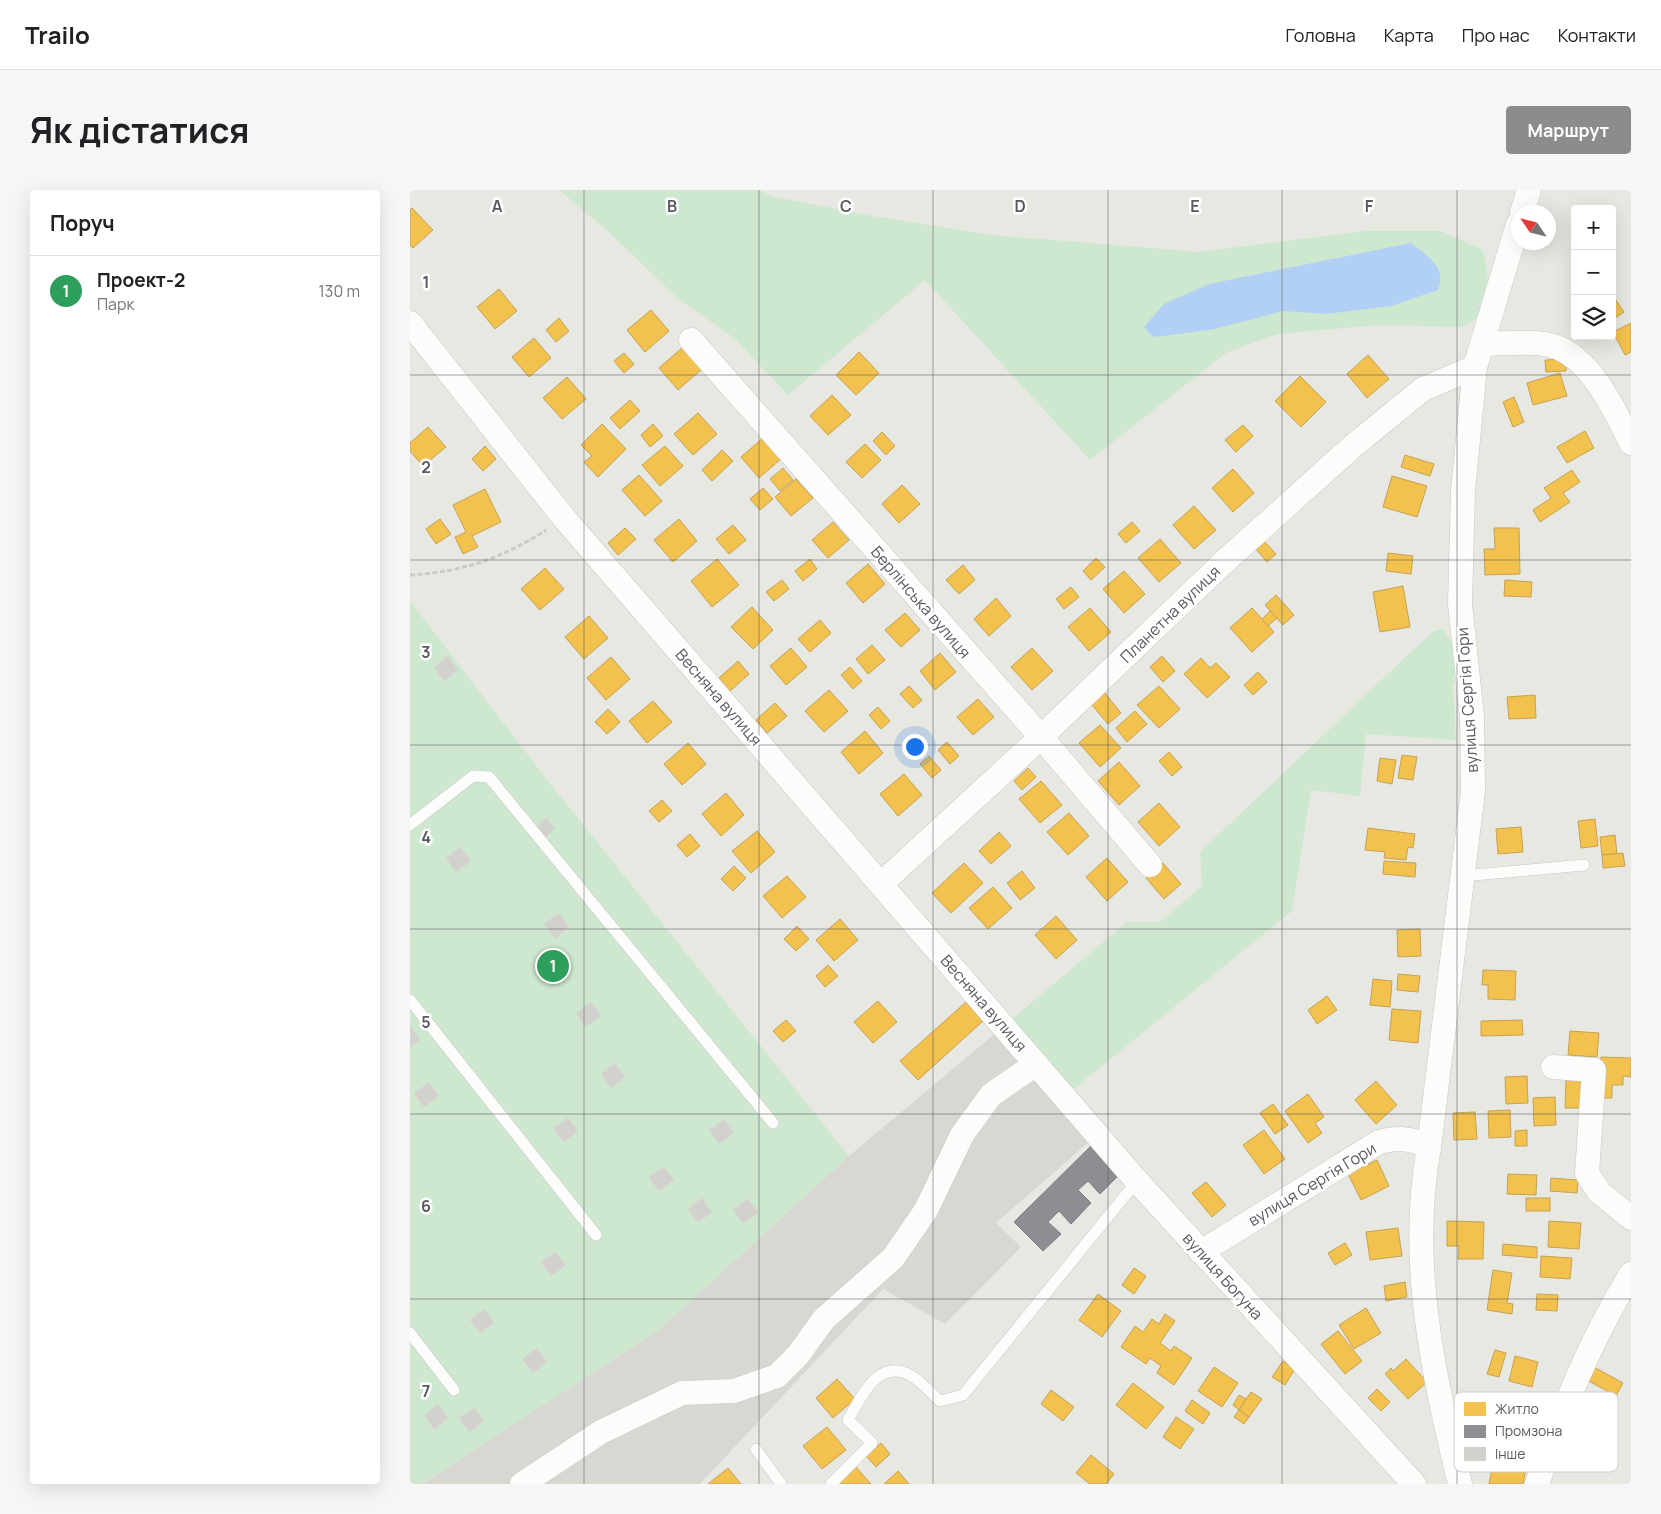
<!DOCTYPE html>
<html lang="uk">
<meta charset="utf-8">
<style>
:root{--surface:#fff;--page:#f6f6f6;--text:#202124;--muted:#757577;--line:#e0e0e0;--accent:#8a8c8e}
body{margin:0;font-family:Manrope,sans-serif;background:var(--page);color:var(--text)}
.controls{position:absolute;right:15px;top:15px;display:grid;overflow:hidden;border-radius:5px;box-shadow:0 5px 20px #0002}
.controls button{width:45px;height:45px;display:grid;place-items:center;padding:0;border:0;border-bottom:1px solid var(--line);background:var(--surface);color:var(--text);font:25px sans-serif}
.compass{position:absolute;left:1101px;top:15px;width:45px;height:45px;border-radius:50%;background:var(--surface);box-shadow:0 5px 20px #0002;rotate:305deg}
.you{position:absolute;left:504px;top:556px;width:18px;height:18px;margin:-12px;border:4px solid #fff;border-radius:50%;background:#1a73e8;box-shadow:0 0 0 8px #1a73e833}
.badge{display:grid;place-items:center;width:32px;height:32px;border-radius:50%;background:var(--accent);color:#fff;font-size:16px;font-weight:700}
.pin{position:absolute;translate:-50% -50%;border:2px solid #fff;box-shadow:0 1px 5px #0006}
.list{margin:0;padding:0;list-style:none}
h2{display:flex;justify-content:space-between;align-items:center;height:65px;margin:0;padding:0 20px;font-size:21px}
h2 small{font-size:16px;font-weight:400;color:var(--muted)}
.list li{display:grid;grid-template-columns:32px 1fr auto;gap:15px;align-items:center;box-sizing:border-box;height:70px;padding:0 20px;border-top:1px solid var(--line)}
.list b{display:block;font-size:19px;white-space:nowrap}
.list p{margin:0;font-size:16px;white-space:nowrap;color:var(--muted)}
.list em{font-size:16px;font-style:normal;color:var(--muted)}
.icon{flex:none;width:28px;height:28px;fill:none;stroke:currentColor;stroke-width:2;stroke-linecap:round;stroke-linejoin:round}
.map{position:relative;flex:none;width:1221px;height:1294px;overflow:hidden;border-radius:5px}
header{display:flex;align-items:center;gap:30px;box-sizing:border-box;height:70px;padding:0 25px;background:var(--surface);border-bottom:1px solid var(--line)}
header strong{font-size:24px}
nav{display:flex;gap:28px;margin-inline-start:auto;font-size:18px}
.intro{display:flex;align-items:center;justify-content:space-between;box-sizing:border-box;height:120px;padding:0 30px}
h1{margin:0;font-size:35px}
.button{padding:12px 22px;border-radius:5px;background:var(--accent);color:#fff;font-size:18px;font-weight:700}
main{display:flex;gap:30px;padding:0 30px}
aside{flex:1;background:var(--surface);border-radius:5px;box-shadow:0 5px 20px #0002}
.map>svg:first-child{display:block}
.industrial{fill:#d8d7d1}
.green{fill:#cee7cf}
.water{fill:#b2d0f6}
.homes{fill:#f2c14e;stroke:#c4a254}
.industry{fill:#8d8d92;stroke:#7d7e83}
.building{fill:#d2d1cd;stroke:#d8d7d1}
.lines{fill:none;stroke-linecap:round;stroke-linejoin:round}
.service-casing{stroke:#c7c7c7;stroke-width:12}
.minor-casing{stroke:#c7c7c7;stroke-width:25}
.path{stroke:#c5cbc9;stroke-width:3;stroke-dasharray:5 2.5;stroke-linecap:butt}
.service{stroke:#fcfcfb;stroke-width:11}
.minor{stroke:#fcfcfb;stroke-width:24}
.grid{fill:none;stroke:#575a61;stroke-width:1;stroke-opacity:0.55}
.labels{text-anchor:middle;stroke-width:5;stroke-linejoin:round;paint-order:stroke}
.street-label{font-size:16px;fill:#575a61;stroke:#fff}
.key{fill:#fff;stroke:#cdced0;stroke-width:1}
.key-label{font-size:14px;fill:#575a61}
.grid-label{font-size:16px;text-anchor:middle;font-weight:bold;fill:#575a61;stroke:#fff;stroke-width:5;stroke-linejoin:round;paint-order:stroke}
</style>
<header>
<strong>Trailo</strong>
<nav><a>Головна</a><a>Карта</a><a>Про нас</a><a>Контакти</a></nav>
</header>
<div class="intro"><h1>Як дістатися</h1><a class="button">Маршрут</a></div>
<main>
<aside>
<h2>Поруч<small></small></h2>
<ul class="list">
<li><span class="badge" style="background:#2e9e5b">1</span><div><b>Проект-2</b><p>Парк</p></div><em>130 m</em></li>
</ul>
</aside>
<div class="map">
<svg width="1221" height="1294" viewBox="0 0 1221 1294">
<rect width="100%" height="100%" fill="#e8e8e2"/>
<path class="industrial" d="M594,836L688,944L586,1033L611,1057L535,1134L473,1099L290,1294H12L250,1139L439,966Z"/>
<g class="green">
<path d="M149,0H350L361,6L462,26L582,45L789,62L955,41H1031L1073,60L1078,89L1067,128L1052,137L971,135L867,144L816,163L680,270L515,90L378,205L324,148L266,107L199,42Z"/>
<path d="M0,411L134,586L439,966L250,1139L12,1294H0Z"/>
<path d="M1033,439L1044,455L1046,478L1043,497L1046,550L956,544L950,606L901,600L882,721L654,907L594,836L717,732H750L792,696L790,662L1022,442Z"/>
</g>
<path class="water" d="M1001,53C1018,66 1037,77 1028,100L981,116L916,124L873,121L805,139L746,147L741,145L734,137L754,114L799,94Z"/>
<g class="homes">
<path d="M2,18L23,40L3,58L0,55V20Z"/>
<path d="M89,99L107,121L85,139L67,117Z"/>
<path d="M1202,104L1214,122L1202,130Z"/>
<path d="M241,120L259,141L235,162L217,140Z"/>
<path d="M149,128L159,141L146,152L136,140Z"/>
<path d="M1221,133V162L1215,165L1203,142Z"/>
<path d="M124,148L141,168L119,187L102,167Z"/>
<path d="M273,157L292,179L268,200L249,178Z"/>
<path d="M449,162L469,183L446,205L426,185Z"/>
<path d="M214,163L224,174L214,183L204,171Z"/>
<path d="M958,165L979,189L957,208L937,184Z"/>
<path d="M1156,169V181L1136,182L1135,170Z"/>
<path d="M1150,183L1157,206L1123,215L1117,193Z"/>
<path d="M890,186L916,212L891,237L865,211Z"/>
<path d="M157,187L176,209L152,229L133,208Z"/>
<path d="M422,205L441,225L418,245L400,226Z"/>
<path d="M1104,207L1114,232L1103,237L1093,212Z"/>
<path d="M220,210L230,221L210,239L200,228Z"/>
<path d="M288,223L307,244L283,265L264,244Z"/>
<path d="M192,234L216,259L188,287L174,272L182,266L171,255Z"/>
<path d="M243,234L253,246L240,257L231,245Z"/>
<path d="M833,235L843,246L826,262L815,250Z"/>
<path d="M18,237L36,257L13,276L0,261V253Z"/>
<path d="M1175,241L1184,258L1157,273L1147,257Z"/>
<path d="M472,242L485,256L476,265L463,251Z"/>
<path d="M354,247L372,268L349,288L331,267Z"/>
<path d="M455,254L471,270L452,288L436,272Z"/>
<path d="M75,256L86,269L73,281L62,269Z"/>
<path d="M255,256L273,276L250,296L232,275Z"/>
<path d="M312,260L323,271L302,291L292,280Z"/>
<path d="M995,265L1024,274L1020,286L991,277Z"/>
<path d="M373,278L383,290L370,301L360,289Z"/>
<path d="M823,279L844,303L823,322L802,298Z"/>
<path d="M1162,280L1170,292L1153,303L1160,312L1130,332L1123,320L1141,308L1134,298Z"/>
<path d="M229,285L252,311L235,326L212,300Z"/>
<path d="M982,286L1017,296L1007,327L973,317Z"/>
<path d="M386,289L403,308L381,326L365,307Z"/>
<path d="M492,295L510,314L489,333L472,314Z"/>
<path d="M353,298L363,309L350,320L340,309Z"/>
<path d="M75,299L91,332L62,346L68,357L53,364L45,347L56,342L43,315Z"/>
<path d="M784,316L806,340L784,359L763,335Z"/>
<path d="M30,329L41,344L26,354L16,339Z"/>
<path d="M269,329L287,351L263,372L244,350Z"/>
<path d="M423,332L439,350L418,368L402,350Z"/>
<path d="M722,332L730,341L716,353L708,344Z"/>
<path d="M323,335L336,350L319,364L306,349Z"/>
<path d="M215,338L226,349L208,365L198,353Z"/>
<path d="M1084,338H1109L1110,384L1075,385L1074,359H1085Z"/>
<path d="M750,349L771,373L749,392L728,368Z"/>
<path d="M853,350L866,364L857,372L845,358Z"/>
<path d="M978,363L1003,366L1001,384L976,381Z"/>
<path d="M686,368L695,377L681,390L673,381Z"/>
<path d="M307,369L329,395L302,417L281,391Z"/>
<path d="M400,369L407,379L393,391L385,381Z"/>
<path d="M458,374L475,394L453,413L436,393Z"/>
<path d="M553,375L565,390L549,404L536,390Z"/>
<path d="M135,378L154,399L130,420L111,399Z"/>
<path d="M714,381L735,404L714,423L693,399Z"/>
<path d="M372,390L379,399L364,411L356,402Z"/>
<path d="M1095,390L1122,392L1121,407L1094,406Z"/>
<path d="M993,396L1000,437L970,442L963,402Z"/>
<path d="M661,397L669,407L654,419L646,409Z"/>
<path d="M866,405L884,425L873,435L855,415Z"/>
<path d="M586,408L601,426L579,446L564,429Z"/>
<path d="M342,417L363,440L343,459L321,437Z"/>
<path d="M680,418L701,442L679,461L658,437Z"/>
<path d="M842,418L864,442L842,462L820,438Z"/>
<path d="M860,421L867,428L858,436L852,429Z"/>
<path d="M495,423L510,440L491,457L475,440Z"/>
<path d="M179,426L198,448L174,469L155,447Z"/>
<path d="M410,430L421,443L400,462L388,449Z"/>
<path d="M462,455L475,470L458,484L446,469Z"/>
<path d="M381,458L397,477L376,495L360,476Z"/>
<path d="M622,458L643,481L622,500L601,477Z"/>
<path d="M530,463L546,482L525,500L510,481Z"/>
<path d="M752,466L765,481L753,492L740,477Z"/>
<path d="M201,467L220,489L196,510L177,488Z"/>
<path d="M791,468L800,478L806,473L820,487L797,508L774,484Z"/>
<path d="M328,471L339,484L320,501L309,488Z"/>
<path d="M440,477L452,491L443,499L431,485Z"/>
<path d="M848,482L857,492L843,505L834,495Z"/>
<path d="M499,496L512,510L503,518L490,504Z"/>
<path d="M749,496L770,519L749,538L727,515Z"/>
<path d="M419,500L438,521L414,542L395,521Z"/>
<path d="M695,503L711,523L698,534L681,514Z"/>
<path d="M1125,505L1126,528L1099,529L1097,507Z"/>
<path d="M568,509L584,527L563,545L547,527Z"/>
<path d="M243,511L262,532L237,553L219,531Z"/>
<path d="M365,513L377,526L357,543L346,530Z"/>
<path d="M468,517L480,531L471,539L459,525Z"/>
<path d="M198,519L210,532L197,544L185,532Z"/>
<path d="M725,521L737,534L717,552L706,538Z"/>
<path d="M690,535L711,558L690,577L669,553Z"/>
<path d="M455,541L473,563L449,584L431,562Z"/>
<path d="M537,552L549,566L540,574L528,560Z"/>
<path d="M278,553L296,574L272,595L254,574Z"/>
<path d="M759,562L772,577L762,586L749,571Z"/>
<path d="M992,565L1007,567L1003,590L988,588Z"/>
<path d="M519,566L531,580L522,588L510,574Z"/>
<path d="M970,568L986,570L982,594L967,591Z"/>
<path d="M709,572L730,596L709,615L688,591Z"/>
<path d="M618,578L626,587L612,600L604,591Z"/>
<path d="M494,584L512,605L488,626L470,604Z"/>
<path d="M631,591L652,615L630,633L609,609Z"/>
<path d="M316,603L334,625L311,646L292,624Z"/>
<path d="M252,610L262,621L249,632L239,621Z"/>
<path d="M749,613L770,637L749,656L728,632Z"/>
<path d="M659,623L679,646L658,665L637,642Z"/>
<path d="M1185,629L1188,656L1171,658L1168,631Z"/>
<path d="M1111,637L1113,662L1088,664L1086,639Z"/>
<path d="M958,638L1005,644L1003,658L998,657L996,670L974,668L975,662L955,660Z"/>
<path d="M347,641L365,662L341,683L322,661Z"/>
<path d="M589,642L601,656L581,674L569,661Z"/>
<path d="M280,644L290,656L277,667L267,655Z"/>
<path d="M1205,645L1207,664L1192,665L1190,647Z"/>
<path d="M1213,663L1215,676L1193,678L1192,665Z"/>
<path d="M697,668L718,692L697,711L676,687Z"/>
<path d="M974,671L1006,673L1005,687L973,684Z"/>
<path d="M554,673L573,693L541,723L522,703Z"/>
<path d="M753,673L771,694L754,709L736,688Z"/>
<path d="M324,676L336,688L323,701L311,689Z"/>
<path d="M612,681L625,698L610,710L597,693Z"/>
<path d="M377,686L396,707L372,728L353,706Z"/>
<path d="M583,697L602,718L578,739L559,718Z"/>
<path d="M646,726L667,750L646,769L625,745Z"/>
<path d="M430,729L448,750L424,771L406,750Z"/>
<path d="M387,736L399,749L386,761L374,749Z"/>
<path d="M1010,739L1011,766L988,767L987,740Z"/>
<path d="M418,775L428,786L415,797L406,786Z"/>
<path d="M1073,780L1106,781L1105,810L1078,809V795H1072Z"/>
<path d="M988,784L1010,786L1008,802L987,800Z"/>
<path d="M963,789L982,791L980,817L960,815Z"/>
<path d="M917,806L927,820L907,834L898,820Z"/>
<path d="M468,811L487,832L463,853L444,832Z"/>
<path d="M556,812L573,831L508,890L490,871Z"/>
<path d="M982,819L1011,821L1008,853L979,850Z"/>
<path d="M376,830L386,841L373,852L363,841Z"/>
<path d="M1112,830L1113,845L1071,846V831Z"/>
<path d="M1160,841L1189,843L1187,867L1158,865Z"/>
<path d="M1191,867L1221,868V887L1213,886V895H1202V908H1190Z"/>
<path d="M1117,886L1118,913L1096,914L1095,887Z"/>
<path d="M1156,890H1171L1170,918H1155Z"/>
<path d="M966,891L987,915L966,934L945,910Z"/>
<path d="M898,904L914,927L905,933L912,943L898,953L875,921Z"/>
<path d="M1145,907L1146,935L1124,936L1123,908Z"/>
<path d="M863,914L878,935L865,944L850,923Z"/>
<path d="M1100,920L1101,947L1079,948L1078,921Z"/>
<path d="M1065,922L1067,949L1044,950L1043,923Z"/>
<path d="M854,940L875,969L854,984L833,955Z"/>
<path d="M1117,940V956H1105V941Z"/>
<path d="M967,970L979,996L951,1010L938,984Z"/>
<path d="M1098,984L1127,985L1126,1005L1097,1004Z"/>
<path d="M1141,988L1168,990L1167,1003L1140,1001Z"/>
<path d="M796,992L816,1015L802,1027L782,1003Z"/>
<rect x="1116" y="1008" width="24" height="13"/>
<path d="M1037,1031L1074,1032L1073,1069H1048L1049,1056H1037Z"/>
<path d="M1139,1031L1171,1033L1169,1059L1138,1057Z"/>
<path d="M988,1038L992,1066L960,1070L956,1042Z"/>
<path d="M935,1053L942,1065L925,1075L918,1063Z"/>
<path d="M1093,1054L1127,1057V1068L1092,1065Z"/>
<path d="M1131,1066L1162,1068L1160,1089L1130,1087Z"/>
<path d="M724,1078L736,1086L724,1104L712,1095Z"/>
<path d="M1083,1080L1102,1083L1097,1113L1103,1114L1102,1124L1077,1120Z"/>
<path d="M995,1092L997,1107L976,1111L974,1096Z"/>
<path d="M688,1104L711,1121L692,1147L669,1130Z"/>
<path d="M1127,1104L1148,1105L1147,1121L1126,1120Z"/>
<path d="M956,1118L971,1143L944,1159L929,1135Z"/>
<path d="M755,1124L765,1131L750,1153L761,1161L764,1156L782,1168L764,1195L747,1183L751,1176L740,1168L736,1174L711,1157L725,1136L733,1142L742,1129L749,1134Z"/>
<path d="M928,1141L952,1171L935,1184L911,1154Z"/>
<path d="M1085,1160L1096,1163L1089,1187L1077,1184Z"/>
<path d="M1105,1166L1128,1172L1122,1197L1099,1191Z"/>
<path d="M996,1169L1017,1192L998,1209L975,1184L981,1178L983,1181Z"/>
<path d="M873,1171L885,1179L875,1195L862,1187Z"/>
<path d="M804,1177L828,1193L812,1217L788,1201Z"/>
<path d="M1184,1177L1213,1193L1206,1206L1177,1190Z"/>
<path d="M427,1189L445,1209L423,1228L406,1208Z"/>
<path d="M723,1193L754,1217L736,1239L706,1215Z"/>
<path d="M967,1199L980,1212L971,1221L958,1208Z"/>
<path d="M641,1200L664,1217L653,1231L631,1214Z"/>
<path d="M841,1202L852,1209L839,1227L829,1220Z"/>
<path d="M829,1205L836,1209L829,1220L823,1215Z"/>
<path d="M782,1210L800,1223L793,1234L775,1221Z"/>
<path d="M829,1220L839,1227L834,1234L824,1227Z"/>
<path d="M766,1227L784,1239L770,1259L753,1247Z"/>
<path d="M417,1237L436,1260L412,1279L393,1256Z"/>
<path d="M471,1253L480,1264L466,1277L456,1266Z"/>
<path d="M681,1265L704,1284L696,1294H680L666,1283Z"/>
<path d="M1083,1273L1116,1279L1113,1294H1079Z"/>
<path d="M445,1276L461,1294H426Z"/>
<path d="M318,1278L331,1294H298Z"/>
<path d="M488,1281L499,1294H474Z"/>
</g>
<path class="industry" d="M684,953L712,982L690,1004L678,991L668,1000L681,1013L661,1034L649,1021L638,1032L651,1044L633,1061L604,1032Z"/>
<g class="building">
<path d="M38,466L48,480L34,491L24,477Z"/>
<path d="M136,628L145,639L132,650L123,639Z"/>
<path d="M50,657L61,671L46,682L36,668Z"/>
<path d="M149,723L159,737L145,748L134,734Z"/>
<path d="M181,812L191,826L176,837L166,823Z"/>
<path d="M0,836L10,850L0,857Z"/>
<path d="M205,873L215,887L201,898L191,884Z"/>
<path d="M19,893L29,906L14,917L4,903Z"/>
<path d="M158,928L168,941L154,952L144,938Z"/>
<path d="M314,930L324,943L309,954L299,940Z"/>
<path d="M254,977L264,990L249,1001L239,987Z"/>
<path d="M292,1008L302,1022L288,1032L278,1019Z"/>
<path d="M338,1009L348,1023L333,1033L323,1020Z"/>
<path d="M146,1062L156,1075L141,1086L131,1072Z"/>
<path d="M74,1119L84,1133L70,1143L60,1130Z"/>
<path d="M127,1158L137,1172L123,1183L112,1169Z"/>
<path d="M28,1214L38,1228L24,1239L14,1225Z"/>
<path d="M64,1218L74,1231L59,1242L49,1228Z"/>
</g>
<g class="lines">
<g class="service-casing">
<g id="service">
<path d="M0,635L63,586L79,587L363,933"/>
<path d="M1053,686L1174,675"/>
<path d="M0,810L186,1045"/>
<path d="M0,1143L44,1200"/>
<path d="M346,1259L371,1294"/>
<path d="M421,1294L462,1253L438,1230C451,1207 468,1168 500,1185C511,1191 521,1203 530,1211L553,1205L727,991"/>
</g>
</g>
<g class="minor-casing">
<g id="minor">
<path d="M1112,22L1119,0"/>
<path d="M0,133L154,328L727,991L1004,1294"/>
<path d="M281,150L631,547L740,675"/>
<path d="M1072,154C1092,154 1114,151 1134,154C1177,159 1204,218 1221,253"/>
<path d="M471,694L631,547L815,371L943,256L1013,199L1065,177"/>
<path d="M1143,877L1184,880L1177,983L1189,1002L1221,1028"/>
<path d="M791,1062L969,952C988,947 1000,948 1019,957"/>
<path d="M112,1294L191,1242L272,1203L324,1201L367,1186L388,1165L414,1129L483,1068L516,1020L552,945L581,905L626,874"/>
<path d="M1050,1294C1023,1183 998,1071 1019,957L1063,601L1062,527L1050,414L1053,301L1065,177L1108,34"/>
<path d="M1127,1294C1153,1218 1179,1153 1221,1084"/>
</g>
</g>
<path class="path" d="M0,385C52,382 93,368 136,340"/>
<use href="#service" class="service"/>
<use href="#minor" class="minor"/>
</g>
<path class="grid" d="M174,0V1294M349,0V1294M523,0V1294M698,0V1294M872,0V1294M1047,0V1294M0,185H1221M0,370H1221M0,555H1221M0,739H1221M0,924H1221M0,1109H1221"/>
<g class="labels">
<g class="street-label">
<text transform="translate(511 412) rotate(49)" y="6">Берлінська вулиця</text>
<text transform="translate(760 424) rotate(-44)" y="6">Планетна вулиця</text>
<text transform="translate(309 507) rotate(49)" y="6">Весняна вулиця</text>
<text transform="translate(1057 510) rotate(-94)" y="6">вулиця Сергія Гори</text>
<text transform="translate(574 813) rotate(49)" y="6">Весняна вулиця</text>
<text transform="translate(902 994) rotate(-31)" y="6">вулиця Сергія Гори</text>
<text transform="translate(813 1086) rotate(48)" y="6">вулиця Богуна</text>
</g>
</g>
<rect x="1044" y="1202" width="164" height="80" rx="8" class="key"/>
<rect x="1054" y="1212" width="22" height="14" fill="#f2c14e"/>
<rect x="1054" y="1235" width="22" height="13" fill="#8d8d92"/>
<rect x="1054" y="1257" width="22" height="14" fill="#d2d1cd"/>
<g class="key-label">
<text x="1085" y="1224">Житло</text>
<text x="1085" y="1246">Промзона</text>
<text x="1085" y="1269">Інше</text>
</g>
<g class="grid-label">
<text x="87" y="22">A</text>
<text x="262" y="22">B</text>
<text x="436" y="22">C</text>
<text x="610" y="22">D</text>
<text x="785" y="22">E</text>
<text x="959" y="22">F</text>
<text x="16" y="98">1</text>
<text x="16" y="283">2</text>
<text x="16" y="468">3</text>
<text x="16" y="653">4</text>
<text x="16" y="838">5</text>
<text x="16" y="1022">6</text>
<text x="16" y="1207">7</text>
</g>
</svg>
<div class="controls">
<button>+</button>
<button>−</button>
<button><svg class="icon" aria-label="layers" viewBox="0 0 24 24"><path d="M12 4l9 5-9 5-9-5zM3 14l9 5 9-5"/></svg></button>
</div>
<svg class="compass" viewBox="-18 -18 36 36"><path d="M0-13l5 13h-10z" fill="#e53935"/><path d="M0 13l5-13h-10z" fill="#757577"/></svg>
<div class="you"></div>
<div class="pin badge" style="left:143px;top:776px;background:#2e9e5b">1</div>
</div>
</main>
